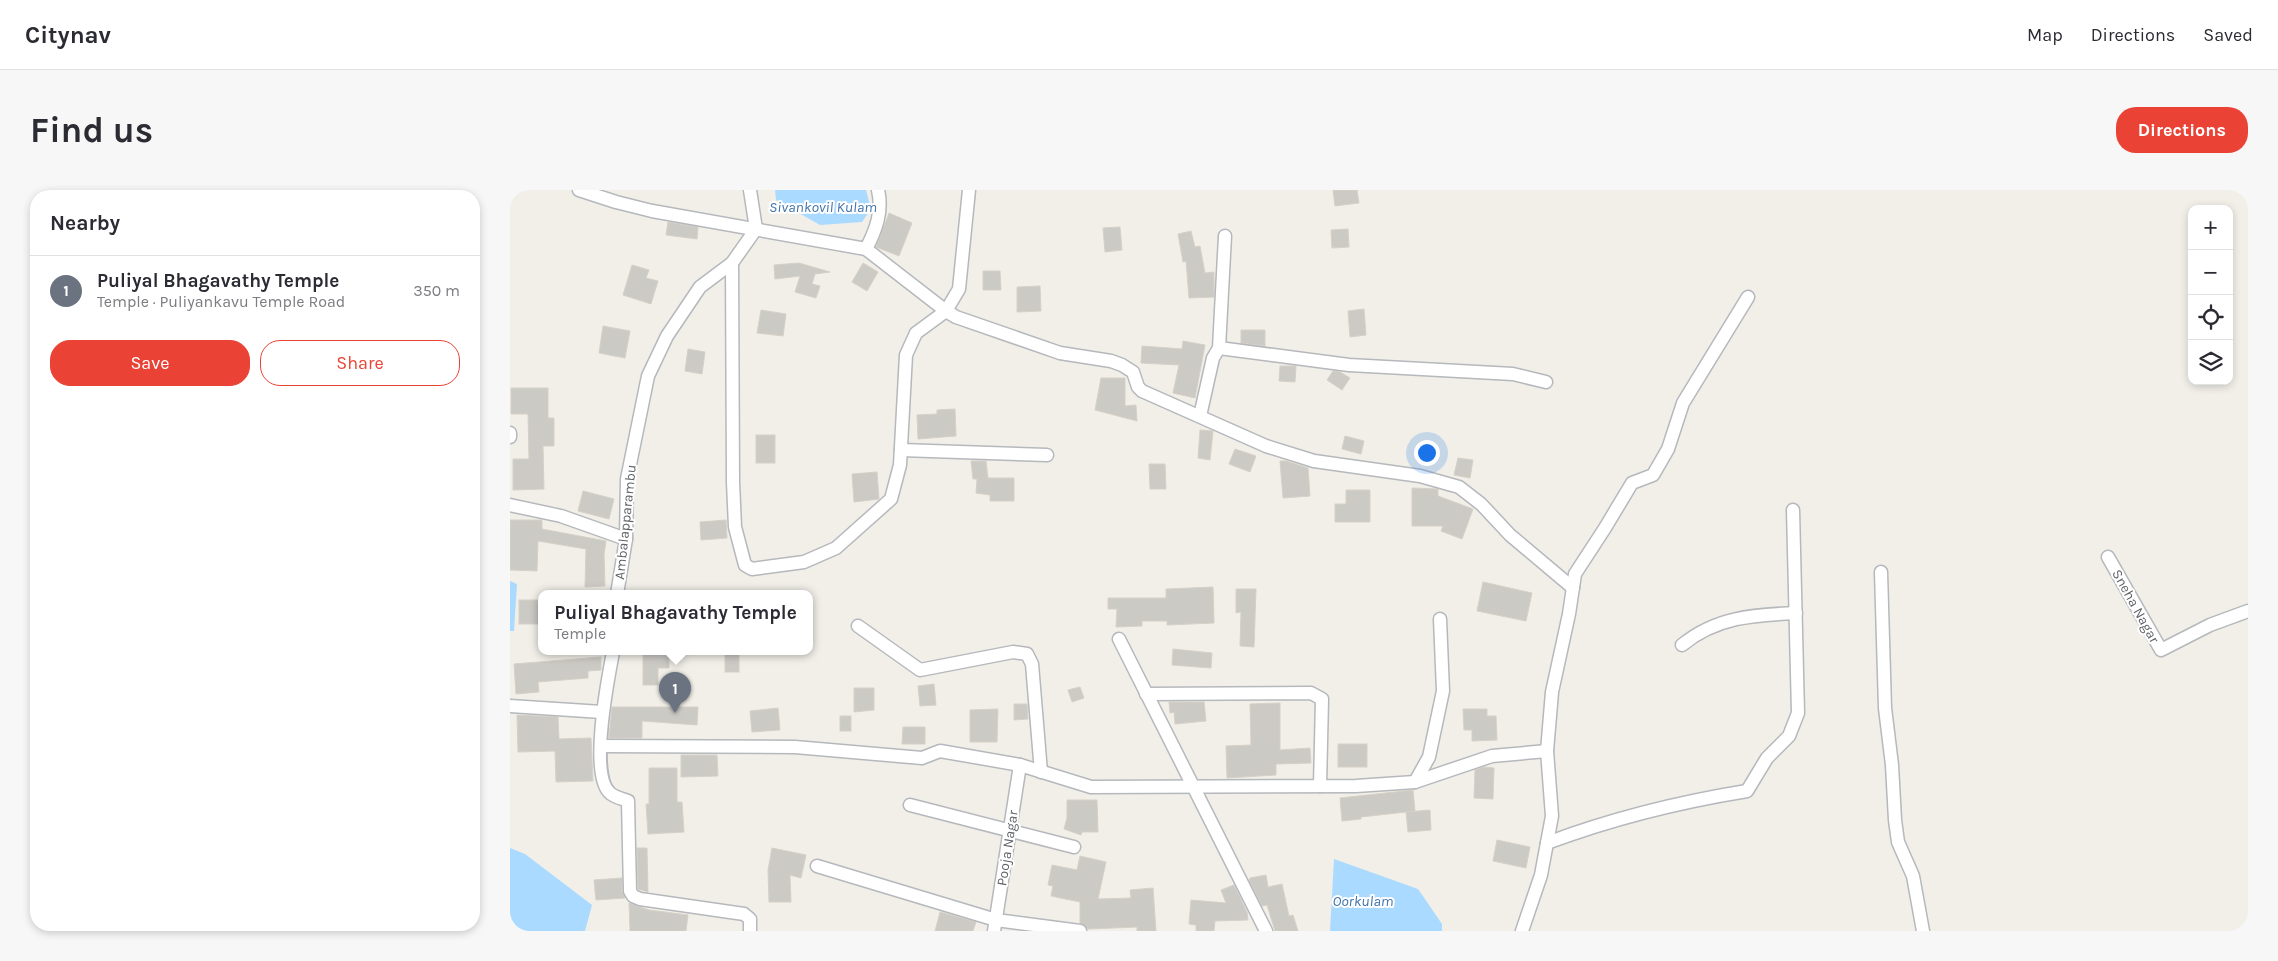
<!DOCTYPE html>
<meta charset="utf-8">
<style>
:root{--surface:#fff;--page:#f7f7f7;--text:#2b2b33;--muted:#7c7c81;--line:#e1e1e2;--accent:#ea4335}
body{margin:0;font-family:Karla,sans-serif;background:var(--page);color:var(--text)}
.controls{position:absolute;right:15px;top:15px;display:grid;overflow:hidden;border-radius:10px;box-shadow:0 2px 8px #0003}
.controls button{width:45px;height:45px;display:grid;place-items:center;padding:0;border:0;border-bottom:1px solid var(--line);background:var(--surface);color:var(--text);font:25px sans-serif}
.you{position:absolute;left:916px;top:262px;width:18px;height:18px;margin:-12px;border:4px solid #fff;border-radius:50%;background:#1a73e8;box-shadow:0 0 0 8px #1a73e833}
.badge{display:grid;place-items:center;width:32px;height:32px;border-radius:50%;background:var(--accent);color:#fff;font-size:16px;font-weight:700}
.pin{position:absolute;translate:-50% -41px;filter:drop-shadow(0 1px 2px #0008)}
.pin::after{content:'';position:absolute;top:26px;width:18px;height:15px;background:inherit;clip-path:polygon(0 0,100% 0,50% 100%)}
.popup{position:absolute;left:28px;top:400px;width:275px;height:65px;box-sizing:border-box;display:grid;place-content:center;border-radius:10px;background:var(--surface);filter:drop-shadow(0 1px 4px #0005);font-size:16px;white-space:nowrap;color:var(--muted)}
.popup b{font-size:19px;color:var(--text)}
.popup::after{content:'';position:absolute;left:50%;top:100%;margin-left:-10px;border:10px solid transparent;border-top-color:var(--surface)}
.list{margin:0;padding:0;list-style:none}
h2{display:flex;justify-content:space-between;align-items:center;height:65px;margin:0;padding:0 20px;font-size:21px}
h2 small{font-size:16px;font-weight:400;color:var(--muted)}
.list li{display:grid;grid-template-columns:32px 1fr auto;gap:15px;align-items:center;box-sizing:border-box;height:70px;padding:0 20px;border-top:1px solid var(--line)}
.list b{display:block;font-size:19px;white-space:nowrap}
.list p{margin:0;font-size:16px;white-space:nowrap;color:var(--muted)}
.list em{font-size:16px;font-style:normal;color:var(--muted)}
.actions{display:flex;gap:10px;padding:15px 20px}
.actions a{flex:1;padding:11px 0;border:1px solid var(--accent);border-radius:20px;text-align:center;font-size:18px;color:var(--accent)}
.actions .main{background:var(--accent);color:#fff}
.icon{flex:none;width:28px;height:28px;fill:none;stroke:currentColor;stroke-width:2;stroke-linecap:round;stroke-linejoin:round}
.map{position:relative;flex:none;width:1738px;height:741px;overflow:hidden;border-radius:20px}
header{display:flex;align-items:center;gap:30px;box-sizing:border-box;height:70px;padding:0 25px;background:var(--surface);border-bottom:1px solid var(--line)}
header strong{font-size:24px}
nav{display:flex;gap:28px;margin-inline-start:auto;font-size:18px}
.intro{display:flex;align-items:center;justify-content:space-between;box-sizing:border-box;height:120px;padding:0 30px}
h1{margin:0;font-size:35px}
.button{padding:12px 22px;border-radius:20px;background:var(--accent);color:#fff;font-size:18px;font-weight:700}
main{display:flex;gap:30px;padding:0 30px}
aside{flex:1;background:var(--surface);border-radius:20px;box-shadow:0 2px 8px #0003}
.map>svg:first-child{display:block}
.water{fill:#aadaff}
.building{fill:#cccac5;stroke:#d6d1c6}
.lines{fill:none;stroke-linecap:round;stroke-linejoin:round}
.street-casing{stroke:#b5b8bc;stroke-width:15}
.street{stroke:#fff;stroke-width:12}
.labels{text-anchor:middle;stroke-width:4;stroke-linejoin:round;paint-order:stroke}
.street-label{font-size:14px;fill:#5f6368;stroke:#fff}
.water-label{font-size:15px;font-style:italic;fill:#4174aa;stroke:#fff}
</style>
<header>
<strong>Citynav</strong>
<nav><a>Map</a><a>Directions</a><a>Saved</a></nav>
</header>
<div class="intro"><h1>Find us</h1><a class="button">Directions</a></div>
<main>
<aside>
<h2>Nearby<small></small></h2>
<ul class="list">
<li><span class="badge" style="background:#6b7280">1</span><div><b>Puliyal Bhagavathy Temple</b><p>Temple · Puliyankavu Temple Road</p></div><em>350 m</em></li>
</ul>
<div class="actions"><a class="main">Save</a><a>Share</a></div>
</aside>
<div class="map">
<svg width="1738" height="741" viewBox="0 0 1738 741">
<rect width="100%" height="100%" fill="#f1efe8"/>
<g class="water">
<path d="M265,0H356L361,19L352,32L310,35L266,10Z"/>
<path d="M0,391L7,394L4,441H0Z"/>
<path d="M0,658L15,664L82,715L75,741H0Z"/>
<path d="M824,669L908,699L932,734V741H820Z"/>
</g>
<g class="building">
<path d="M823,0H847L849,13L825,16Z"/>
<path d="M379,23L402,33L389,66L366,57Z"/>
<path d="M158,32L188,37L187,49L156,45Z"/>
<path d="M610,37L612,60L595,62L593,38Z"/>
<path d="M838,39L839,57L822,58L821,40Z"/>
<path d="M681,41L685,57L690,56L695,83L704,82V107L679,108L676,71L673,72L668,44Z"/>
<path d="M289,73L320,82L305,84L302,94L310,96L306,108L285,102L290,86L265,89L264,75Z"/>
<path d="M353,73L368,82L357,101L342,92Z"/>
<path d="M122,75L139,80L136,88L148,91L141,114L113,105Z"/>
<path d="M473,81H490L491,100H473Z"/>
<path d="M530,96L531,121L507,122V97Z"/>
<path d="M854,119L856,145L840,147L838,121Z"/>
<path d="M251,120L276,124L273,146L247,143Z"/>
<path d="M93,136L120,141L115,168L89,163Z"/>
<path d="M731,140H755V156L731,153Z"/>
<path d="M673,151L695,155L685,208L663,203L669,175L631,173L632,156L672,159Z"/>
<path d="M178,159L195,162L192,184L175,181Z"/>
<path d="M770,176H786L785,192L769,191Z"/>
<path d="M823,181L830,182L840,188L832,200L817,190Z"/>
<path d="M591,188H615V216L626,215L627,231L585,220Z"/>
<path d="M1,198H38V228H44V256H33L34,299L3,300V269H19L18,224H1Z"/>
<path d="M445,219L446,246L408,249L407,225L427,224V220Z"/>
<path d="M690,240L703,241L700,270L688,268Z"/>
<rect x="246" y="245" width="19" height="28"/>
<path d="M835,246L854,251L851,264L832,259Z"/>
<path d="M725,259L746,266L740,282L719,274Z"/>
<path d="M948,268L963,270L960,288L944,285Z"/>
<path d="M461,271H476L478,288H504V311H480V305L466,303L467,289H463Z"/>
<path d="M770,271H776L798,278L800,306L773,308Z"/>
<path d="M639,274H655L656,299H640Z"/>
<path d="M367,282L369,309L344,312L342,284Z"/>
<path d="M902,298L928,299V306L963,319L952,349L931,341L933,336H902Z"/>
<path d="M836,300H860V332H825V314H836Z"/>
<path d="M73,301L104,309L99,329L68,321Z"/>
<path d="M0,330H32V339L96,351L94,364L95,396L75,397L76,359L28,351L27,381L0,380Z"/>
<path d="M216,330L217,348L191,350L190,332Z"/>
<path d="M973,392L1022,403L1016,431L967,421Z"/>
<path d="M703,397L704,433L657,435V431H632V436L606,437L607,419H598V408H656V399Z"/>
<path d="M726,399H746L744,457L730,456L731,422L726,423Z"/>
<rect x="9" y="410" width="22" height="24"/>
<path d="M663,459L702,463L701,478L662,475Z"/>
<path d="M133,463H159V478H148V495H133Z"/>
<rect x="215" y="464" width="14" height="18"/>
<path d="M91,467V480L78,481V488L28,492L29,502L6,504L4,474Z"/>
<path d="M424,494L426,515L410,516L408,496Z"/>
<path d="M570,497L574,508L562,512L558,500Z"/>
<path d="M344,498H364V520L344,522Z"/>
<path d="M659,512H694L696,531L665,534L664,522L660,523Z"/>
<path d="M770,513V560L800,558L801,573L766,574V585L717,588L716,556L741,555L740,514Z"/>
<path d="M504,514H517L518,529L504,530Z"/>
<path d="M102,517H188L187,535L132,531V548H99Z"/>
<path d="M268,518L270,540L242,542L240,521Z"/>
<path d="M488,519L487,552H460V520Z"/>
<path d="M953,519H977V526H986L987,550L962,551V540H954Z"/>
<path d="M7,525L48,527L49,549L81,548L83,591L46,592L45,561L8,562Z"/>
<rect x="330" y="526" width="11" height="15"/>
<path d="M393,537H415V554H392Z"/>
<rect x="828" y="554" width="29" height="23"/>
<path d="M171,565H207L208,586L171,587Z"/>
<path d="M974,577L984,578L983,609L964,608L965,580Z"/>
<path d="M139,578H167V612H172L174,642L138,644L136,614H139Z"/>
<path d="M903,600L905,621L851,627V629L832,631L830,608Z"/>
<path d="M557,610H587L588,642H572L571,645L554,639L557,628Z"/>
<path d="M920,620L921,640L898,642L896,622Z"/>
<path d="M987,650L1020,657L1016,678L983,671Z"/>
<path d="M127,658H137L138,702L128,699Z"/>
<path d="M262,658L296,665L291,688L280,685L281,712H259L258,680Z"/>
<path d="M570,666L596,672L588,709L621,708L620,700L643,698L646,741H627V737L578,739L570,733V712L541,706L543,696L538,695L542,675L567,680Z"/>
<path d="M756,685L758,697L772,694L779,726L783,725L788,741H765L757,715L752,716L739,690L740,688Z"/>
<path d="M112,688V701L115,708L86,710L84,690Z"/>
<path d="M724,695L737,722L738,730L705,731L704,741H686V735L679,734L681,710L716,713L711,700Z"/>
<path d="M119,713L139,720L178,725L176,741H120Z"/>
<path d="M430,722L466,732L463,741H425Z"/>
</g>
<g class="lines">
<g class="street-casing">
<g id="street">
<path d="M69,0L106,12L142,21L356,59L436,121L406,143L396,165L390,275L381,309L326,358L294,372L242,379L235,375L225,337L223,292L222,73"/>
<path d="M459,0L449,99L436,121L446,127L550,163L601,171L612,175L623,182L628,197L632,201L756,256L804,271L910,286L949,297L971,314L1000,345L1063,398"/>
<path d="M356,59C366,40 373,21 368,0"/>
<path d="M709,158L839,175L1003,184L1036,192"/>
<path d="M690,226L703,168L709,158L715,46"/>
<path d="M0,247V243"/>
<path d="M391,260L537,265"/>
<path d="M0,315L51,326L116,349"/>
<path d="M1598,367L1651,460L1700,435L1738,421"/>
<path d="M1371,382L1375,518L1382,575L1385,630L1388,652L1403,686L1413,741"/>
<path d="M107,404L116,349L117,289L138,186L157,146L190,97L222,73L246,39L240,0"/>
<path d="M348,436L410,480L503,462L517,464L522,474L531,582"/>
<path d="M609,449L756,741"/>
<path d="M1172,455C1206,427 1243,425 1286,423"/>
<path d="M103,462C98,488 79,585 100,603C104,607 113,609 118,611L120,701L123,706L130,709L234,724L240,729V741"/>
<path d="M636,504L801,503L812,509L810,596"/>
<path d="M0,516L92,522"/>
<path d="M92,556L285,557L412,568L430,561L510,575L581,597L846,596L905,592L982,566L1037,561"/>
<path d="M905,592L919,567L933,501L930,429"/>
<path d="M400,615L564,657"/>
<path d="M1037,653C1101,629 1169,612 1237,601L1257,568L1279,546L1288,523L1283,320"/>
<path d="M307,676L486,730L570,741"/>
<path d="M484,741L510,575"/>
<path d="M1012,741L1031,685L1042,626L1037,561L1042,502L1059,424L1065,384L1095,338L1122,293L1143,285L1158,259L1173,213L1238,107"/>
</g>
</g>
<use href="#street" class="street"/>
</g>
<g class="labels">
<g class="street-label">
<text transform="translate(115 332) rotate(-84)" y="5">Ambalapparambu</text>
<text transform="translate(1626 416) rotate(61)" y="5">Sneha Nagar</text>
<text transform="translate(497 658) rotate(-81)" y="5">Pooja Nagar</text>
</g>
<g class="water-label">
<text x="313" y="22">Sivankovil Kulam</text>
<text x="853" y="716">Oorkulam</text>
</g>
</g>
</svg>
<div class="controls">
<button>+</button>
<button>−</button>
<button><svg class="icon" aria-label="locate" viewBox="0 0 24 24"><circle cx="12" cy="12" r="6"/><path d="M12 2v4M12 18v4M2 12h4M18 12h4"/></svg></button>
<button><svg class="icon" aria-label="layers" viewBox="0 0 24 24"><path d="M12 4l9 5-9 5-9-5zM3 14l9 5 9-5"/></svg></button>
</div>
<div class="you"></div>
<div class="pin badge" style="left:165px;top:523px;background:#6b7280">1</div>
<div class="popup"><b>Puliyal Bhagavathy Temple</b>Temple</div>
</div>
</main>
